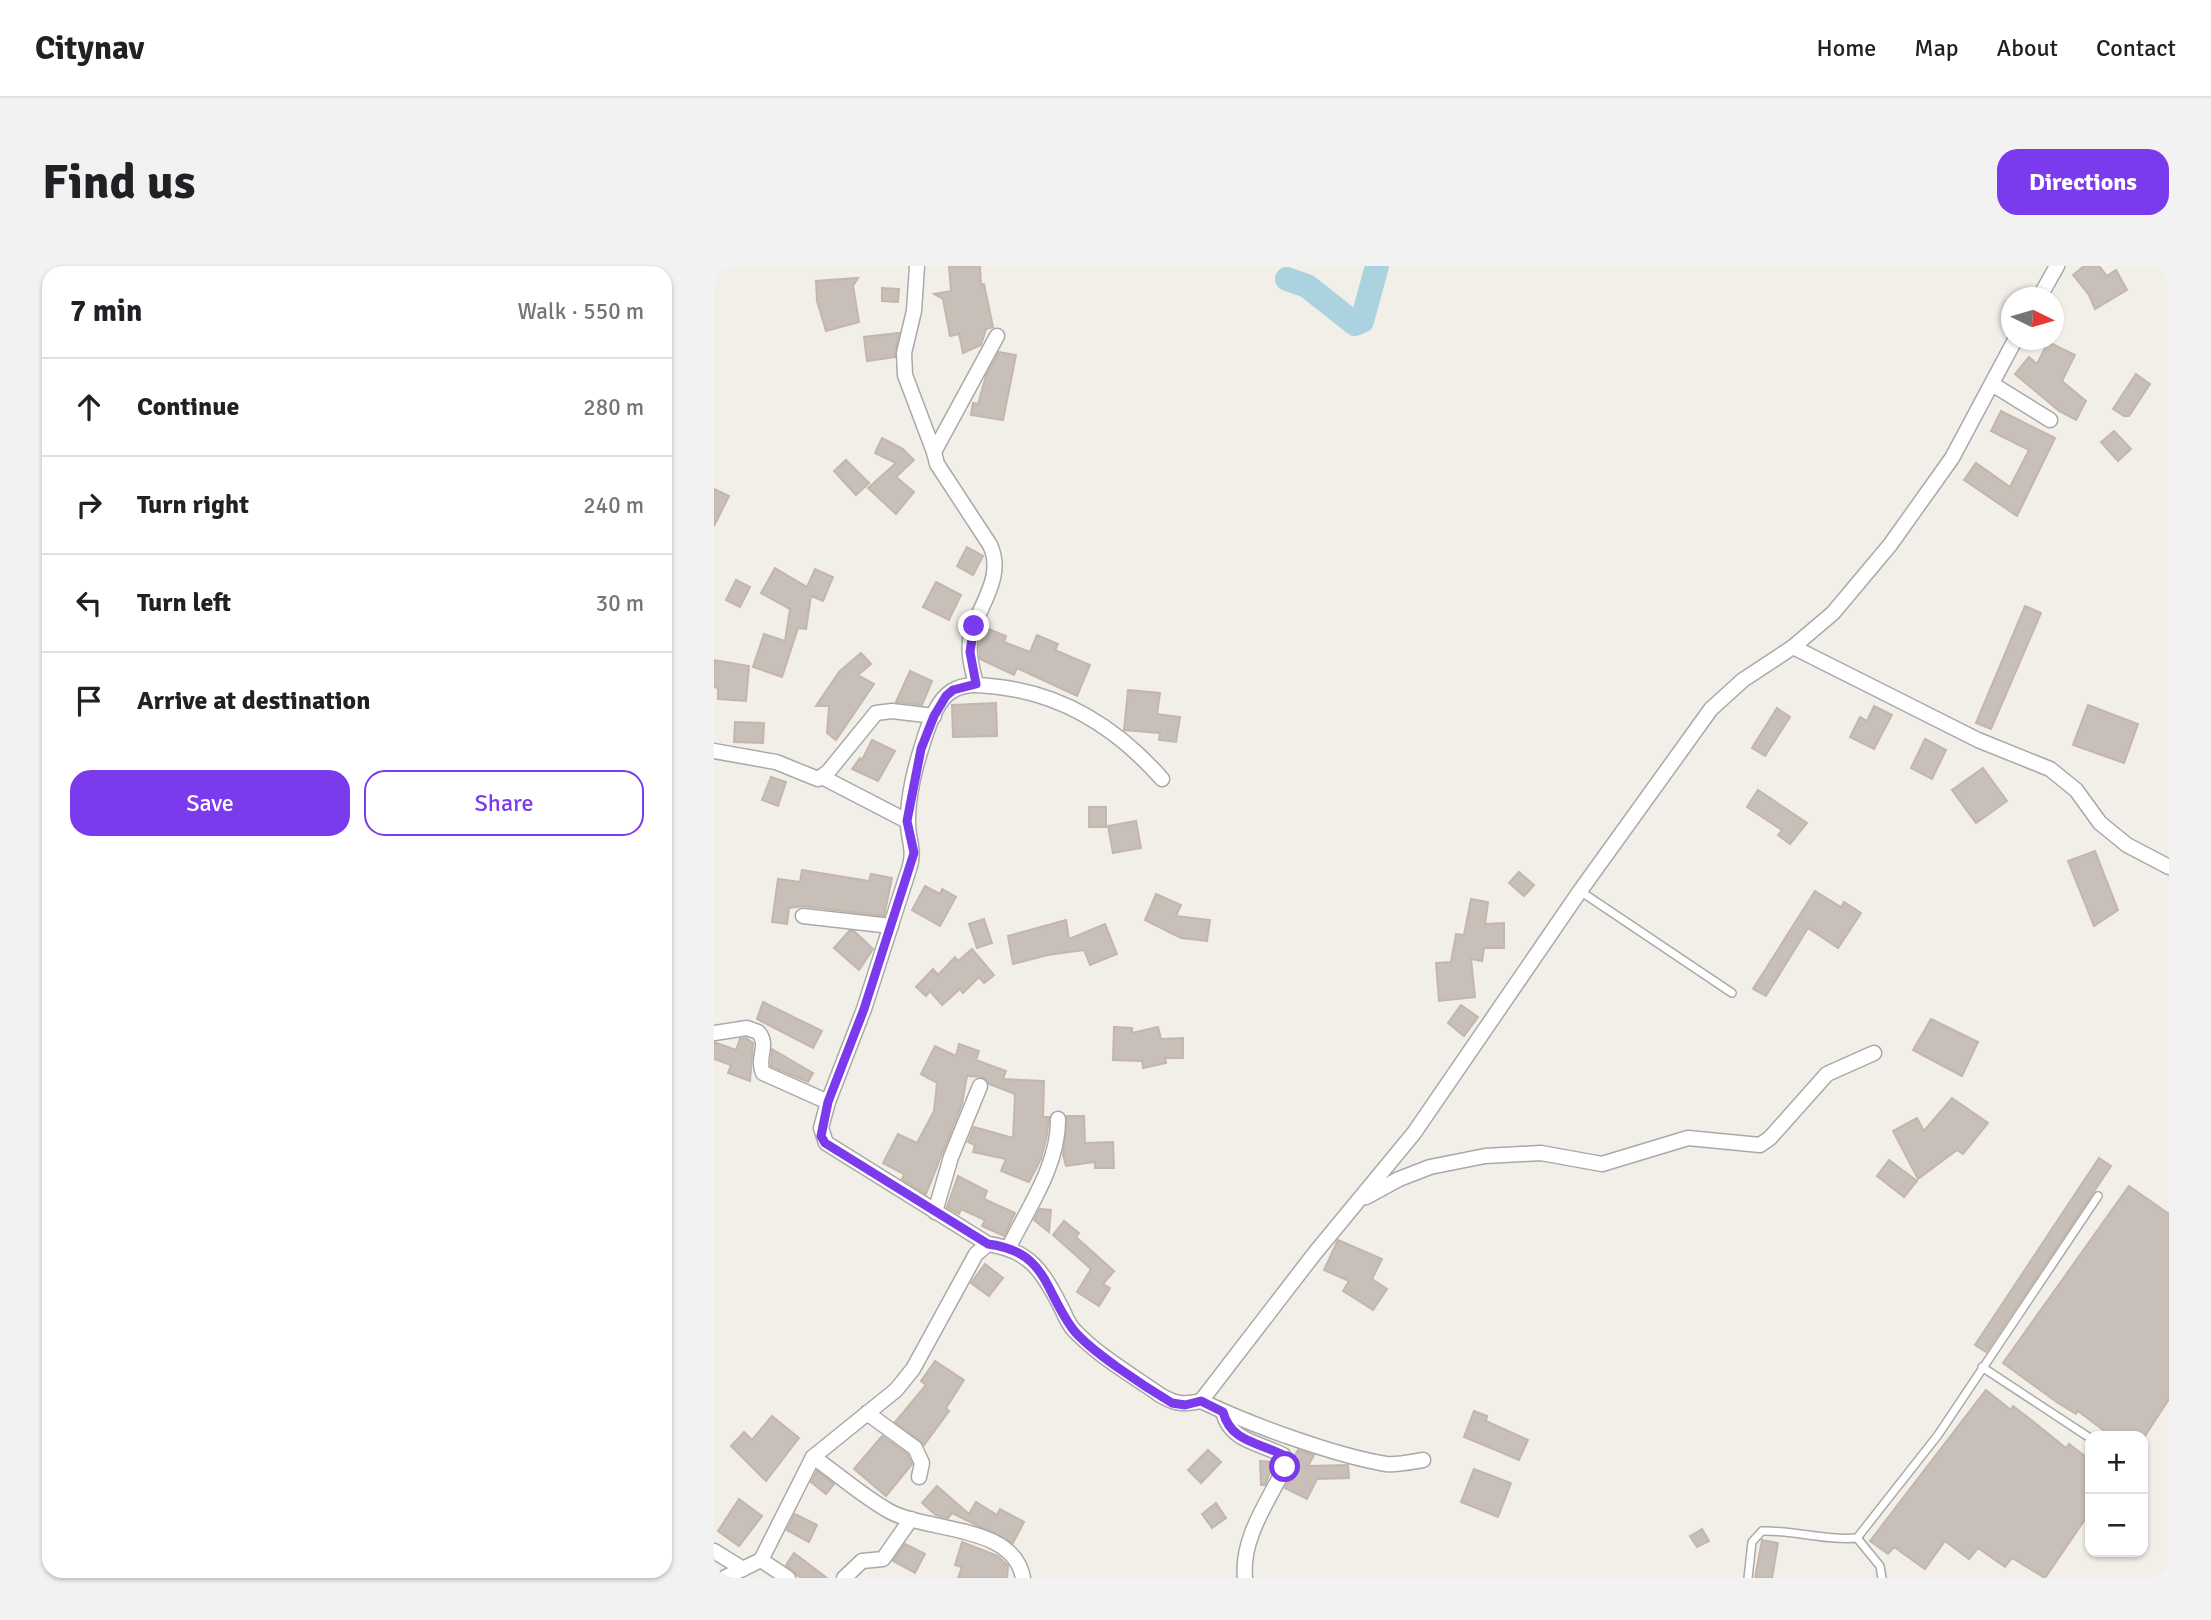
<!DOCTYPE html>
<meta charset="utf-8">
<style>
:root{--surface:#fff;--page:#f2f2f2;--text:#202124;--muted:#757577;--line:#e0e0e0;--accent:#7c3aed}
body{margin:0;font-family:Signika,sans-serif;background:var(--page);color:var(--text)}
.controls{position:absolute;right:21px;bottom:21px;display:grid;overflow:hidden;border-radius:14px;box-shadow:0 2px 5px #0004}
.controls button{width:63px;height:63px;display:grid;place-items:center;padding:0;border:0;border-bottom:2px solid var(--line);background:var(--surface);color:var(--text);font:35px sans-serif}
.compass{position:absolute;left:1287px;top:21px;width:63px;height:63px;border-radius:50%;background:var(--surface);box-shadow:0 2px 5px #0004;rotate:95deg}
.stop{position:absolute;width:21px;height:21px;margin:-16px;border:5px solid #7c3aed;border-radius:50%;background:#fff}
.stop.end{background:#7c3aed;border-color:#fff;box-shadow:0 2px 7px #0008}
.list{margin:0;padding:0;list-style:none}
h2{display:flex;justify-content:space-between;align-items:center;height:91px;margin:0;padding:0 28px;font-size:30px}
h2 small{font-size:23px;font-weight:400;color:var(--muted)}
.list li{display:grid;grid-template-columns:46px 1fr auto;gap:21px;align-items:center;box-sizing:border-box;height:98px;padding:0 28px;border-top:2px solid var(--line)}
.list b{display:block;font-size:26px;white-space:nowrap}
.list em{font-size:23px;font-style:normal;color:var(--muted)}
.actions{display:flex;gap:14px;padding:21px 28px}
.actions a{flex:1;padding:16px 0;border:2px solid var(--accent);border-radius:21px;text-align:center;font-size:24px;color:var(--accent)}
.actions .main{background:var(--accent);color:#fff}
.icon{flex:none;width:38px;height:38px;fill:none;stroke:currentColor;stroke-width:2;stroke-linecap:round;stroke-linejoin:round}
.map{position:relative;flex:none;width:1455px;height:1312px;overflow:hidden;border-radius:21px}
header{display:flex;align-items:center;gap:42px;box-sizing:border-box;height:98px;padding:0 35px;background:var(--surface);border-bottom:2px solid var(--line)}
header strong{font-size:33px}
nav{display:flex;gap:38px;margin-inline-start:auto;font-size:24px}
.intro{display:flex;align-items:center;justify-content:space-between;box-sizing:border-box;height:168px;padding:0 42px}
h1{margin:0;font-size:49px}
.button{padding:18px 32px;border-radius:21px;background:var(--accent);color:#fff;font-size:24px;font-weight:700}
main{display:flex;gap:42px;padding:0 42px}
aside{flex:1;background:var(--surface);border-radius:21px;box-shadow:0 2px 5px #0004}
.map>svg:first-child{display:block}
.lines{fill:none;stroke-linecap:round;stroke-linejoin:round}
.river{stroke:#aad3df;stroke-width:24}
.building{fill:#c7bfb8;stroke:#c4b6ab;stroke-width:2}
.service-casing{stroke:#a9a9a9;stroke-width:10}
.minor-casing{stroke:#a9a9a9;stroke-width:17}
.service{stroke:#fff;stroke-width:7}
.minor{stroke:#fff;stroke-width:14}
.route{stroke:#7c3aed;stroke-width:9}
</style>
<header>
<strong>Citynav</strong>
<nav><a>Home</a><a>Map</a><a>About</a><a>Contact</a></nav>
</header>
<div class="intro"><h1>Find us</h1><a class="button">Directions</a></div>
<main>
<aside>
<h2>7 min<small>Walk · 550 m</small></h2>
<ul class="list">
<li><svg class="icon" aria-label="ahead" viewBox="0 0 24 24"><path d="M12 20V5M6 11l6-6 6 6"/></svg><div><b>Continue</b></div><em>280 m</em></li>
<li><svg class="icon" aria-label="right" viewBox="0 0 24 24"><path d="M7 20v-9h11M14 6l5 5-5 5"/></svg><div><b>Turn right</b></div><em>240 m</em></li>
<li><svg class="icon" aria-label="left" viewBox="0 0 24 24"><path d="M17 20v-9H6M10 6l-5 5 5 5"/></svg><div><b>Turn left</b></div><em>30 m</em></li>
<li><svg class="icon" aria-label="arrive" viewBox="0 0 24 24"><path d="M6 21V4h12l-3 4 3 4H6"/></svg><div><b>Arrive at destination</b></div></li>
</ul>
<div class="actions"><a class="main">Save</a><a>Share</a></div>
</aside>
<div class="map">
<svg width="1455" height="1312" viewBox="0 0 1455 1312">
<rect width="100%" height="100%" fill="#f2efe9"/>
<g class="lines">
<path class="river" d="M573,13L593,20L641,58L648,55L663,0"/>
</g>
<g class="building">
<path d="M235,0H266L267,19L270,18L279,61L272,63L267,79L249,87L245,68L236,70L229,33L220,28L237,25Z"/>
<path d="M1370,0H1385L1393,10L1402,4L1413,24L1381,43L1375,29L1359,9Z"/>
<path d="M144,12L139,20L145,56L112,65L103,35L102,15Z"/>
<path d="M168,22L185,23L184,36L168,35Z"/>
<path d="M185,67L181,91L153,95L150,71Z"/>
<path d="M1334,76L1361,89L1348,115L1372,135L1362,154L1345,145L1301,108L1315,91L1323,98Z"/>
<path d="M285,86L302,89L289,154L257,149L259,137L264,138L272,110Z"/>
<path d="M1422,108L1436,118L1415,150H1410L1399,143Z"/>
<path d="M1287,145L1341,172L1303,250L1250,214L1262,197L1296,221L1315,184L1277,165Z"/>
<path d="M1400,165L1417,183L1404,195L1387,176Z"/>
<path d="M168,172L189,183L200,194L182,211L200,226L182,248L154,222L182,197L161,187Z"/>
<path d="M132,194L155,217L142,229L120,205Z"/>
<path d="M0,223L15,230L0,260Z"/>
<path d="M253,281L269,290L259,309L243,300Z"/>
<path d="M61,302L93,321L101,303L119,311L109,335L97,330L92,363L84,362L68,411L39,401L50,368L71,375L76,343L47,327Z"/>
<path d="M22,314L36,321L26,341L12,334Z"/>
<path d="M222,316L247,329L235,354L209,341Z"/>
<path d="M1311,340L1327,347L1277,463L1262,457Z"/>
<path d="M272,362L292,370L290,376L316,386L323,369L344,378L341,384L376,399L363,430L303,402L300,409L266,393L265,379Z"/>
<path d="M147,387L157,398L144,409L160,418L122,474L113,467L115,440H102L125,406Z"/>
<path d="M0,394L35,400L32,435L4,433V422L0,421Z"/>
<path d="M196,405L218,415L208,439L182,436Z"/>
<path d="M414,424L446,427L443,448L466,451L462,476L445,474L446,467L410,464Z"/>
<path d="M282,437L283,470L239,471L238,439Z"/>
<path d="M1374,439L1424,458L1410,497L1359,479Z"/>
<path d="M1160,440L1178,449L1160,483L1136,471L1146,451L1153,455Z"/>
<path d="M1063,442L1076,451L1051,490L1038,482Z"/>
<path d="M21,456L50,457L49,477L20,476Z"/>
<path d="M1211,473L1232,484L1218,513L1197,502Z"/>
<path d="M158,474L181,485L164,515L138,503L146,492L148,494Z"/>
<path d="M1269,502L1293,535L1262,557L1238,524Z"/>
<path d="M57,511L72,516L64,540L48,534Z"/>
<path d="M1044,524L1093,557L1076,578L1064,569L1068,564L1033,541Z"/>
<rect x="375" y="541" width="17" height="20"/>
<path d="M422,555L427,582L399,587L394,560Z"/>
<path d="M1381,585L1404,644L1380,660L1354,595Z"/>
<path d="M88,604L155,615L157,608L178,612L170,650L89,640L75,642L73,658L58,656L64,613L86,616Z"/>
<path d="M805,606L820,619L810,630L795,617Z"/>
<path d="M211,620L226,628L228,623L242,631L226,660L198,644Z"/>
<path d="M1101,625L1127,641L1130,636L1147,647L1124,682L1094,662L1052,730L1039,723Z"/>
<path d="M442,628L467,639L462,650L496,654L493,675L467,672L431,654Z"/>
<path d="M757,633L774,636L771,658L790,657V682H770L768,695L757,693L761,731L725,735L722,697L737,696L742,668L750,669Z"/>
<path d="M270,653L278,677L263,682L255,658Z"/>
<path d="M352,654L355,673L391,658L403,688L376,699L370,684L334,689L299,698L294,670Z"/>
<path d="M135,665H140L159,683L145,704L120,682Z"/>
<path d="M258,683L280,709L270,717L265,711L249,727L246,723L228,739L216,725L212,730L202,721L219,703L224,709L241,691L244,695Z"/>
<path d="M49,736L108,765L99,782L43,753Z"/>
<path d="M747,739L764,751L750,770L734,757Z"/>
<path d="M1217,753L1264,776L1248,810L1199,784Z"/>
<path d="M400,761L418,762V767L444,761L447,773L469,772V792H451L452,797L429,802L428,795L399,794Z"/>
<path d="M32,772L39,777L36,815L14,807L17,799L0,793V776L22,784L26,773Z"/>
<path d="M245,778L265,785L262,794L292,805L289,813L330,815L329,851H335L333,869L327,893L315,916L287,905L292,893L259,886L261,879L254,876L260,861L299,872L301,828L275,818L269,811L253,810L248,838L212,928L188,913L190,908L169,897L184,868L203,877L220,845L223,817L207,808L221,780L242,790Z"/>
<path d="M58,783L99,807L94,816L57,800Z"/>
<path d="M1238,832L1274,857L1249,888L1243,884L1204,913L1179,865L1203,852L1210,865Z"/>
<path d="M353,850H370L371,877L399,876L400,902H381V896L352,900L349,889Z"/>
<path d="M1385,892L1397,900L1272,1086L1261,1079Z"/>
<path d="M1175,894L1203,915L1190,931L1163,910Z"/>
<path d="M244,910L273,925L270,933L301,947L290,970L268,960L271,954L247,943L245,948L233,941Z"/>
<path d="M1415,920L1455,948V1133L1431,1170H1397L1364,1145L1362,1148L1344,1137L1289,1097Z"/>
<path d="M326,943L337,944L335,966L320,954Z"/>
<path d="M350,955L365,967L362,971L400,1005L389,1018L396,1022L385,1040L363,1026L377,1003L339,969Z"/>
<path d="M624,974L668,993L658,1013L673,1023L659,1044L629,1025L635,1015L610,1004Z"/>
<path d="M271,998L289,1012L275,1030L257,1017Z"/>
<path d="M221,1095L250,1114L232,1142L235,1145L210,1179L181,1156L212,1119L207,1115Z"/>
<path d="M1272,1124L1297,1144L1299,1140L1316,1153L1352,1182L1355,1178L1376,1194V1246L1331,1312L1298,1292L1291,1301L1264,1282L1255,1293L1231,1275L1211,1303L1180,1281L1174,1288L1156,1275Z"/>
<path d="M760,1145L773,1150L772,1155L814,1174L805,1194L750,1171Z"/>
<path d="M58,1150L85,1172L52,1215L17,1180L30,1166L38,1174Z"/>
<path d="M168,1170L193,1188L198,1198L172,1230L140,1203Z"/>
<path d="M494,1184L507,1196L487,1217L474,1204Z"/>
<path d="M584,1184L600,1189L594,1200L634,1199L635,1212L603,1213L593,1233L571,1222L580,1205L579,1193Z"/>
<path d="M546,1195L560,1196L551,1219H547Z"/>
<path d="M760,1203L797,1217L784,1251L747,1236Z"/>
<path d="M103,1205L120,1218L112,1228L97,1216Z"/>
<path d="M223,1220L255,1248L262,1236L283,1249L286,1243L310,1256L299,1277L238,1247L234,1252L222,1249L208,1237Z"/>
<path d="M25,1233L48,1250L25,1280L4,1265Z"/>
<path d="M502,1237L512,1252L498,1262L488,1248Z"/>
<path d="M81,1248L103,1259L95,1276L73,1264Z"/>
<path d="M988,1263L995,1275L983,1281L976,1270Z"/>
<path d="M1048,1274L1064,1277L1058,1312H1041Z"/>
<path d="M248,1276L284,1290L294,1300L293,1312H244L248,1301L241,1299Z"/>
<path d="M191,1278L211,1288L201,1307L179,1295Z"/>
<path d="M80,1287L113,1312H87L83,1309L72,1299Z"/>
</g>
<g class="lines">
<g class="service-casing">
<g id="service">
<path d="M866,625L1018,727"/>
<path d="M1268,1101L1376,1172"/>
<path d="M1143,1272L1166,1300L1168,1312"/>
<path d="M1034,1312L1038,1276L1048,1265C1080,1264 1111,1275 1143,1272L1224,1169L1384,930"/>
</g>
</g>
<g class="minor-casing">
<g id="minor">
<path d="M203,0L200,45L190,87L191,109L220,186"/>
<path d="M1325,32L1343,0"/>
<path d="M1278,118L1336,154"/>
<path d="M1079,381L1264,474L1336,503L1362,524L1386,557L1413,579L1455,601"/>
<path d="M262,418C258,402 253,385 257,369C265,339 291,311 276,279L223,198L220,186L283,70"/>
<path d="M0,485L62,496L104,513L114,506L162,447L178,445L220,450"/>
<path d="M108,511L193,555"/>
<path d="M448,513C404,463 351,429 285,421C269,419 252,416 238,425C222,434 213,463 208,480C201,501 194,531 194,553C193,571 201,582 196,600L150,743L114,836L107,862L112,877L274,978C316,984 329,1006 347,1041C351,1049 354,1058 360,1064C384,1090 418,1109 446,1129C461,1138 470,1139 487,1135L601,987L700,867L866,625L997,443L1029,414L1079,381L1119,347L1176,279L1238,192L1301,74"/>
<path d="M89,650L177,660"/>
<path d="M0,767L33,762L44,766C56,779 42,792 49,807L114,836"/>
<path d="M652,931L685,913L716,901L771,890L827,887L888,898L974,872L1046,879L1056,872L1113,808L1160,787"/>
<path d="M221,946L237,891L266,820"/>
<path d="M295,981C314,942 345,898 344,853"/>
<path d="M487,1135C535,1158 619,1189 672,1198C684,1199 697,1196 709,1194"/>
<path d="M509,1146C517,1176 544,1176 569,1189L571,1201C554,1236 527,1272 531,1312"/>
<path d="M153,1147L201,1182L208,1197L205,1211"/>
<path d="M99,1191C124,1208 148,1230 175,1245C212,1266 300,1258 309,1312"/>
<path d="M0,1285L29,1303"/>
<path d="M47,1294L74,1312"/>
<path d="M10,1312L47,1294L99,1191L182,1124L199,1103L262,988L274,978"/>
<path d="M130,1312L148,1295L169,1293L197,1253"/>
</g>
</g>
<use href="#service" class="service"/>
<use href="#minor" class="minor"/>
</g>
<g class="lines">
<path class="route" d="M260,360L256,386L262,418L239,424L232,430L220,450L207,483L193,555L200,587L150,743L114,836L107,870L111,877L274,978C333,986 329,1022 358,1062C374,1084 433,1122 458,1137L471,1139L487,1135L509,1146C517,1176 544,1176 569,1189L571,1201"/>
</g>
</svg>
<div class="controls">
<button>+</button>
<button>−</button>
</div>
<svg class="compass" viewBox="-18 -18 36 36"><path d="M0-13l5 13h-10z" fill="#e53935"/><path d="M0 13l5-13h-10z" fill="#757577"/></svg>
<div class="stop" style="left:571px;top:1201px"></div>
<div class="stop end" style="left:260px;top:360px"></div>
</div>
</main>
